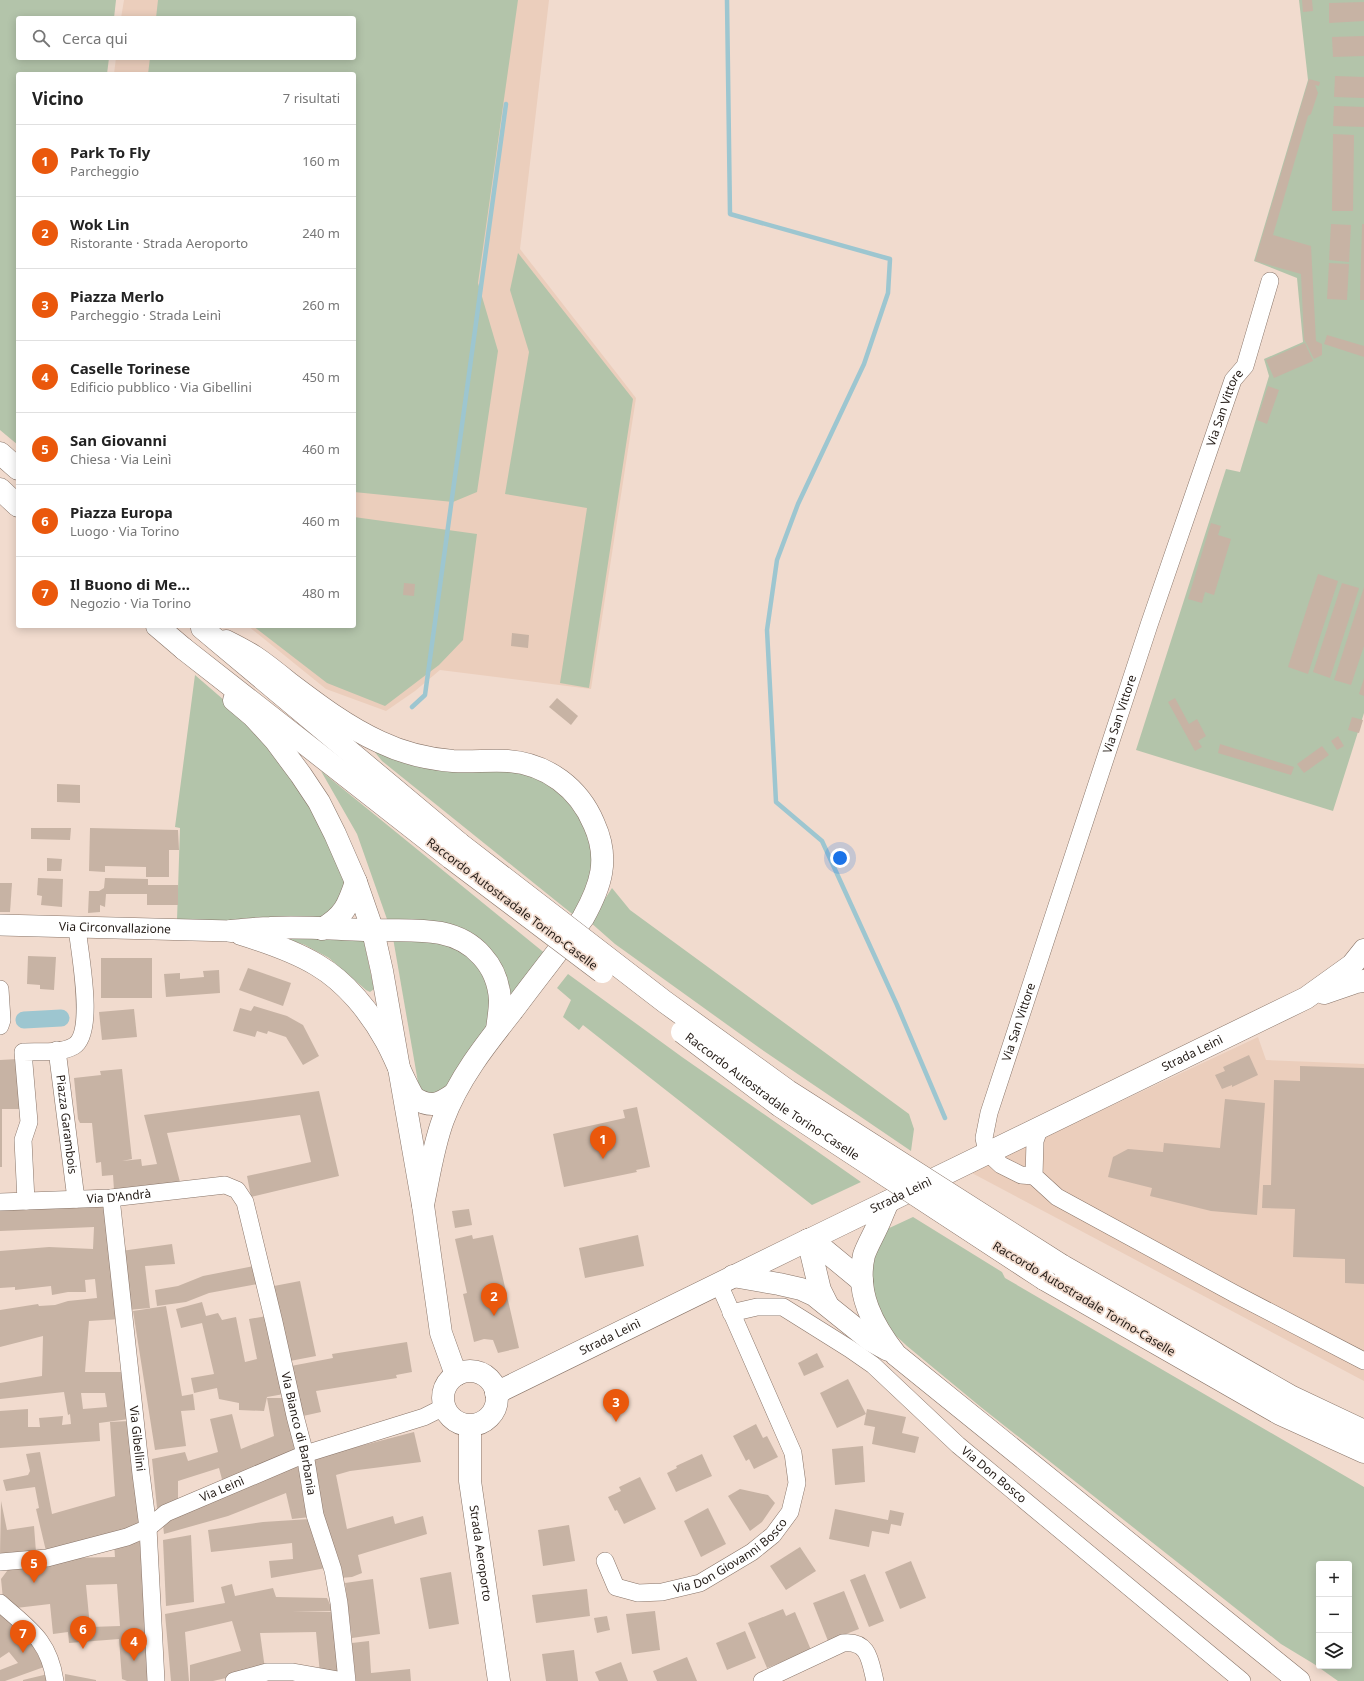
<!DOCTYPE html>
<html lang="it">
<meta charset="utf-8">
<style>
:root{--surface:#fff;--page:#f6f6f6;--text:#222;--muted:#767676;--line:#e0e0e0;--accent:#ea580c}
body{margin:0;font-family:"Noto Sans",sans-serif;background:var(--page);color:var(--text)}
.controls{position:absolute;right:12px;bottom:12px;display:grid;overflow:hidden;border-radius:4px;box-shadow:0 2px 10px #0003}
.controls button{width:36px;height:36px;display:grid;place-items:center;padding:0;border:0;border-bottom:1px solid var(--line);background:var(--surface);color:var(--text);font:20px sans-serif}
.you{position:absolute;left:840px;top:858px;width:14px;height:14px;margin:-10px;border:3px solid #fff;border-radius:50%;background:#1a73e8;box-shadow:0 0 0 6px #1a73e833}
.badge{display:grid;place-items:center;width:26px;height:26px;border-radius:50%;background:var(--accent);color:#fff;font-size:13px;font-weight:700}
.pin{position:absolute;translate:-50% -33px;filter:drop-shadow(0 1px 2px #0008)}
.pin::after{content:'';position:absolute;top:21px;width:14px;height:12px;background:inherit;clip-path:polygon(0 0,100% 0,50% 100%)}
.list{margin:0;padding:0;list-style:none}
h2{display:flex;justify-content:space-between;align-items:center;height:52px;margin:0;padding:0 16px;font-size:17px}
h2 small{font-size:13px;font-weight:400;color:var(--muted)}
.list li{display:grid;grid-template-columns:26px 1fr auto;gap:12px;align-items:center;box-sizing:border-box;height:72px;padding:0 16px;border-top:1px solid var(--line)}
.list b{display:block;font-size:15px;white-space:nowrap}
.list p{margin:0;font-size:13px;white-space:nowrap;color:var(--muted)}
.list em{font-size:13px;font-style:normal;color:var(--muted)}
.icon{flex:none;width:22px;height:22px;fill:none;stroke:currentColor;stroke-width:2;stroke-linecap:round;stroke-linejoin:round}
.map{position:relative;flex:none;width:1364px;height:1681px;overflow:hidden}
.search{position:absolute;background:var(--surface);box-shadow:0 2px 10px #0003;left:16px;top:16px;width:340px;height:44px;display:flex;align-items:center;gap:10px;box-sizing:border-box;padding:0 14px;border-radius:4px;color:var(--muted);font-size:15px}
.panel{position:absolute;background:var(--surface);box-shadow:0 2px 10px #0003;left:16px;top:72px;width:340px;height:556px;border-radius:4px}
.map>svg:first-child{display:block}
.built{fill:#ebcebc}
.green{fill:#b3c4aa;fill-rule:evenodd}
.lines{fill:none;stroke-linecap:round;stroke-linejoin:round}
.stream{stroke:#9dc6d0;stroke-width:4.5}
.canal{stroke:#9dc6d0;stroke-width:17}
.building{fill:#c7b3a4;fill-rule:evenodd}
.minor-casing{stroke:#887468;stroke-width:18}
.tertiary-casing{stroke:#887468;stroke-width:22}
.secondary-casing{stroke:#887468;stroke-width:23}
.primary-casing{stroke:#887468;stroke-width:23}
.motorway-casing{stroke:#887468;stroke-width:23}
.minor{stroke:#fff;stroke-width:17}
.tertiary{stroke:#fff;stroke-width:21}
.secondary{stroke:#fff;stroke-width:22}
.primary{stroke:#fff;stroke-width:22}
.motorway{stroke:#fff;stroke-width:22}
.motorway-bridge-casing{stroke:#887468;stroke-width:23;stroke-linecap:butt}
.motorway-bridge{stroke:#fff;stroke-width:22}
.labels{text-anchor:middle;stroke-width:3.5;stroke-linejoin:round;paint-order:stroke}
.street-label{font-size:12px;fill:#231b16;stroke:#f1dbce}
</style>
<div class="map">
<svg width="1364" height="1681" viewBox="0 0 1364 1681">
<rect width="100%" height="100%" fill="#f1dbce"/>
<g class="built">
<path d="M124,0H549L520,249L636,398L591,689L440,670L415,691L386,711L326,689L248,626H354V74H114L116,58H354V18H121Z"/>
<path d="M1258,1037L1266,1060L1364,1064V1381L970,1172Z"/>
</g>
<g class="green">
<path d="M0,0H116L114,18H18V58H109L107,74H18V445L0,430Z"/>
<path d="M158,0H518L478,283L498,351L477,492L453,502L354,492V74H148L150,58H354V18H156Z"/>
<path d="M1299,0H1364V713L1333,811L1136,750L1226,469L1240,472L1269,376L1264,359L1303,342L1297,278L1254,261L1308,80Z"/>
<path d="M518,253L633,399L589,688L560,683L587,508L505,494L529,352L510,290Z"/>
<path d="M354,517L477,534L463,640L439,665L385,706L327,683L253,626H354Z"/>
<path d="M195,675L247,720L302,785L348,885L327,920L276,922L177,920L180,828L175,827Z"/>
<path d="M374,751L506,770L544,780L568,797L587,825L595,857L592,885L576,917L382,761Z"/>
<path d="M321,771L547,955L508,1004L491,954L388,922L357,834Z"/>
<path d="M612,888L630,910L909,1114L914,1129L911,1151L761,1049L615,944L590,922Z"/>
<path d="M279,936L363,937L374,989L370,992L366,990L329,958L305,945Z"/>
<path d="M393,938L463,945L492,983L490,1027L448,1092L425,1095L419,1088Z"/>
<path d="M568,974L682,1057L861,1182L812,1205L583,1025L579,1030L563,1017L571,1000L557,988Z"/>
<path d="M913,1217L1002,1272L1005,1278L1364,1487V1681H1338L1314,1664L1281,1644L982,1408L907,1346L882,1323L872,1303V1253L885,1230ZM1319,1564H1349V1666H1319Z"/>
</g>
<g class="lines">
<g class="stream">
<path d="M727,0L730,214L890,259L888,293L864,364L798,504L777,560L767,630L776,802L822,841L897,1005L945,1118"/>
<path d="M412,707L425,695L506,104"/>
</g>
<path class="canal" d="M24,1020L61,1018"/>
</g>
<g class="building">
<path d="M1302,0H1312L1313,11L1303,12Z"/>
<path d="M1364,2V21L1329,23V3Z"/>
<path d="M1364,36V56L1333,57L1332,37Z"/>
<path d="M1335,76L1364,77V98L1334,97Z"/>
<path d="M1309,79L1320,82L1319,86L1315,85L1318,93L1311,114L1308,116L1273,235L1311,246L1316,341L1322,344V355L1314,359L1304,339L1301,274L1255,261Z"/>
<path d="M1334,106L1364,107V127L1333,126Z"/>
<path d="M1333,134L1354,135L1353,211H1332Z"/>
<path d="M1331,224L1351,225L1349,262L1329,260Z"/>
<path d="M1362,224H1364V300H1360Z"/>
<path d="M1329,263L1349,264L1347,300L1327,299Z"/>
<path d="M1327,335L1364,346V357L1324,344Z"/>
<path d="M1305,343L1313,361L1274,378L1266,360Z"/>
<path d="M1268,386L1279,390L1267,424L1257,420Z"/>
<path d="M1211,523L1221,526L1218,535L1231,539L1214,595L1205,592L1202,603L1188,599Z"/>
<path d="M1318,574L1338,581L1308,674L1288,667Z"/>
<path d="M404,583L415,584L414,596L403,595Z"/>
<path d="M1342,583L1359,588L1330,678L1313,672Z"/>
<path d="M1364,587V646L1351,685L1334,680Z"/>
<path d="M512,633L529,635L528,648L511,646Z"/>
<path d="M1364,678V696L1359,694Z"/>
<path d="M557,698L578,716L571,725L549,707Z"/>
<path d="M1175,698L1189,724L1197,719L1206,736L1198,741L1202,747L1195,751L1168,702Z"/>
<path d="M1352,717L1363,720L1359,733L1348,730Z"/>
<path d="M1338,736L1344,746L1337,750L1331,741Z"/>
<path d="M1220,744L1294,767L1291,775L1218,753Z"/>
<path d="M1322,746L1329,755L1304,773L1297,764Z"/>
<path d="M57,784L80,785V803L57,802Z"/>
<path d="M31,828H71L70,840L31,839Z"/>
<path d="M90,828L178,830L179,850H169V877H146V867L105,866V872L89,871Z"/>
<path d="M47,858L62,859L61,871H47Z"/>
<path d="M38,878L63,879L62,907L41,905L42,896L37,895Z"/>
<path d="M105,878L148,879V885H178V905H147V894H106L105,907L100,905V912L88,913L89,891H99L104,888Z"/>
<path d="M0,883H12L10,912H0Z"/>
<path d="M28,956L56,957L54,990L40,989V985L27,984Z"/>
<rect x="101" y="958" width="51" height="40"/>
<path d="M248,968L291,983L283,1006L239,990Z"/>
<path d="M219,970L220,993L166,997L164,974L180,973V979L204,977L203,971Z"/>
<path d="M254,1006L287,1016L303,1025L319,1056L303,1065L286,1037L268,1031L267,1034L257,1031L255,1037L233,1031L240,1008L251,1011Z"/>
<path d="M134,1009L137,1037L102,1040L99,1012Z"/>
<path d="M1249,1055L1258,1075L1232,1087V1085L1222,1089L1215,1075L1225,1071L1223,1067Z"/>
<path d="M18,1059L24,1109H2V1167H0V1060Z"/>
<path d="M1300,1066L1364,1068V1284L1345,1283V1259L1293,1257L1295,1209L1262,1208L1263,1185H1271L1274,1080L1300,1081Z"/>
<path d="M122,1069L132,1159L122,1161L141,1159L142,1166L157,1164L144,1115L319,1091L339,1176L251,1197L247,1176L311,1162L300,1115L167,1133L180,1182L114,1190L113,1175L102,1176L101,1162L96,1163L92,1123H80L78,1119L74,1078L101,1075L100,1071Z"/>
<path d="M1225,1099L1265,1103L1257,1215L1211,1211L1150,1196L1152,1188L1108,1177L1113,1157L1128,1149L1163,1152L1164,1143L1220,1148Z"/>
<path d="M637,1107L650,1167L636,1170L637,1172L564,1187L553,1134L625,1118L623,1110Z"/>
<path d="M108,1205L121,1319L89,1321L85,1372H123L129,1419L99,1423L100,1441L0,1448V1411L28,1409V1427H40L39,1418L63,1416L62,1425L71,1424L70,1414L68,1415L64,1392L0,1399V1383L42,1376L43,1336L0,1347V1310L38,1304L39,1306L55,1305L68,1301L97,1298L95,1279L85,1280L86,1292H68L52,1295L51,1286L15,1290V1287L0,1288V1251L49,1247L93,1249L94,1227L0,1231V1208ZM81,1393H105L107,1407L83,1409Z"/>
<path d="M469,1209L472,1225L455,1228L452,1211Z"/>
<path d="M472,1235L473,1239L493,1235L519,1348L498,1353L493,1340L484,1339L474,1342L463,1294L467,1293L455,1239Z"/>
<path d="M638,1235L644,1266L585,1278L579,1248Z"/>
<path d="M172,1244L175,1264L145,1266L150,1308L128,1310L121,1251Z"/>
<path d="M254,1266L258,1284L209,1293L186,1302L157,1306L155,1290L178,1286L203,1276Z"/>
<path d="M300,1281L316,1356L290,1361L274,1286Z"/>
<path d="M202,1302L206,1316L218,1313L222,1320L236,1317L245,1362L257,1359L249,1319L267,1316L284,1394L267,1397L264,1411L239,1410V1403L219,1399L217,1388L194,1393L191,1378L214,1374L202,1323L181,1328L176,1309Z"/>
<path d="M166,1306L182,1396L193,1394L195,1410L181,1411L186,1446L155,1450L133,1311Z"/>
<path d="M407,1342L412,1372L396,1375L397,1378L316,1391L321,1412L303,1416L291,1366L333,1358L332,1354Z"/>
<path d="M817,1353L824,1367L804,1376L798,1363Z"/>
<path d="M848,1379L866,1414L837,1428L820,1393Z"/>
<path d="M267,1398H285L297,1451L223,1483L219,1468L178,1481V1500L157,1508L152,1459L185,1452L188,1461L218,1452L210,1419L232,1414L241,1449L274,1436Z"/>
<path d="M867,1409L906,1417L902,1433L919,1437L915,1453L872,1444L875,1427L864,1425Z"/>
<path d="M129,1421L140,1525L46,1551L36,1509L39,1508L35,1487L6,1491L3,1480L28,1475L30,1471L26,1454L40,1452L52,1514L115,1496L110,1422Z"/>
<path d="M756,1424L763,1438L767,1436L778,1457L754,1469L749,1459L746,1461L733,1436Z"/>
<path d="M414,1432L421,1462L350,1471L336,1475L347,1529L393,1516L395,1524L423,1516L427,1534L358,1555L362,1573L352,1577L340,1578L323,1525L314,1458Z"/>
<path d="M863,1446L865,1482L835,1485L832,1449Z"/>
<path d="M702,1454L712,1476L676,1492L667,1473L677,1468L676,1466Z"/>
<path d="M297,1463L310,1517L292,1519L286,1493L228,1516L164,1534L163,1525L166,1516Z"/>
<path d="M640,1477L656,1509L624,1524L617,1510L615,1511L608,1497L621,1491L619,1487Z"/>
<path d="M740,1489L768,1495L775,1503L762,1522L750,1531L728,1496Z"/>
<path d="M1,1501L7,1530L34,1526L36,1552L0,1555Z"/>
<path d="M708,1508L726,1544L701,1557L684,1521Z"/>
<path d="M835,1509L888,1520L890,1510L904,1513L901,1526L891,1524L889,1534L872,1531L869,1547L829,1539Z"/>
<path d="M310,1519L326,1568L271,1578L269,1561L293,1559L292,1543L211,1552L208,1530L263,1522Z"/>
<path d="M569,1525L575,1561L543,1566L538,1530Z"/>
<path d="M191,1535L194,1602L166,1606L163,1540Z"/>
<path d="M140,1542L148,1681H127L122,1679L119,1639L69,1643L68,1632L53,1634L50,1604L16,1608L3,1599L1,1579L10,1567L65,1558L115,1557L114,1543ZM117,1584L120,1626L90,1627L86,1585Z"/>
<path d="M800,1547L816,1571L786,1590L770,1566Z"/>
<path d="M911,1561L926,1598L900,1609L885,1572Z"/>
<path d="M451,1572L459,1624L429,1629L420,1578Z"/>
<path d="M865,1574L884,1621L869,1627L850,1580Z"/>
<path d="M373,1579L380,1634L352,1638L345,1583Z"/>
<path d="M232,1584L235,1596L273,1588L276,1597L327,1598L333,1611H292L335,1612L340,1675L320,1674L316,1632L260,1633L265,1669L213,1681H190V1665L241,1651L232,1621L185,1632L189,1681H171L165,1614L225,1603L221,1587Z"/>
<path d="M587,1589L590,1616L536,1623L532,1595Z"/>
<path d="M844,1591L859,1629L828,1641L813,1603Z"/>
<path d="M783,1609L786,1616L795,1612L811,1650L767,1668L748,1623Z"/>
<path d="M0,1611L21,1630L33,1646L44,1667L5,1681H0V1670L18,1663L9,1652L0,1658Z"/>
<path d="M655,1611L660,1650L632,1654L626,1614Z"/>
<path d="M607,1616L610,1630L597,1633L594,1618Z"/>
<path d="M745,1631L756,1658L727,1670L716,1643Z"/>
<path d="M369,1641L371,1673L410,1669L411,1681H356L352,1643Z"/>
<path d="M574,1650L578,1681H546L542,1654Z"/>
<path d="M687,1657L697,1681H657L653,1671Z"/>
<path d="M621,1662L628,1681H599L595,1672Z"/>
<path d="M48,1674L49,1681H23V1680Z"/>
<path d="M65,1674L96,1680V1681H65Z"/>
</g>
<g class="lines">
<g class="minor-casing">
<g id="minor">
<path d="M0,989L2,1020L0,1026"/>
<path id="s1" d="M57,1050L76,1199"/>
<path d="M1040,1127L1035,1141L1034,1176L1057,1197L1235,1294L1364,1361"/>
<path id="s2" d="M1034,1176L1021,1175L1001,1165L987,1152L984,1138L989,1113L1149,625L1233,380L1245,366L1270,281"/>
<path id="s3" d="M111,1198L141,1474L148,1528L156,1681"/>
<path d="M26,1201L23,1140L29,1122L23,1052C38,1051 60,1054 74,1046C96,1032 79,951 77,927"/>
<path id="s4" d="M0,1202L111,1198L225,1185L237,1190L245,1202L274,1322L295,1416L305,1454L315,1515L333,1570L339,1603L347,1681"/>
<path id="s5" d="M731,1313L757,1307H783L850,1349L873,1365L958,1445L1242,1681"/>
<path id="s6" d="M605,1561L616,1587L638,1593L662,1592L700,1583L752,1552L773,1535L790,1512L797,1483L793,1453L719,1284"/>
<path id="s7" d="M0,1562L47,1558L127,1537L148,1528L166,1513L305,1454L424,1417L444,1407"/>
<path d="M0,1603C29,1629 49,1640 55,1681"/>
<path d="M234,1681L267,1672H293L344,1681"/>
<path d="M762,1681L843,1643C869,1640 870,1661 875,1681"/>
</g>
</g>
<g class="tertiary-casing">
<g id="tertiary">
<path id="s8" d="M0,925L231,931"/>
</g>
</g>
<g class="secondary-casing">
<g id="secondary">
<path d="M226,641C236,646 246,651 255,657C267,665 278,674 289,683C318,705 347,727 380,742C403,753 428,759 453,761C472,762 490,760 508,761C547,764 579,788 594,824C610,859 601,886 583,918C560,949 536,979 513,1010C486,1044 458,1079 443,1120C433,1147 429,1176 423,1205"/>
<path d="M234,700L253,716L275,740L301,775L319,802L335,834L356,882L373,931L382,971L423,1205L441,1333L456,1375"/>
<path d="M322,929C344,916 348,906 356,882"/>
<path d="M231,931C244,930 257,928 270,928C301,926 333,929 364,930C404,932 453,922 482,956C493,968 499,983 500,1000C500,1010 498,1020 497,1030"/>
<path d="M241,934C267,942 294,951 317,965C346,982 370,1012 386,1041C396,1059 403,1080 414,1098C431,1108 438,1105 454,1094"/>
<circle cx="470" cy="1398" r="27"/>
<path id="s9" d="M496,1393L808,1240"/>
<path id="s10" d="M470,1426V1481L499,1681"/>
</g>
</g>
<g class="primary-casing">
<g id="primary">
<path d="M0,453L18,469"/>
<path d="M0,489L18,506"/>
<path d="M157,626L184,649"/>
<path d="M1324,993L1356,982L1364,981"/>
<path id="s11" d="M811,1239L1306,998L1352,965L1364,950"/>
</g>
</g>
<g class="motorway-casing">
<g id="motorway">
<path d="M202,628L460,844"/>
<path d="M184,649L451,858"/>
<path d="M888,1202C884,1210 881,1219 877,1227C873,1236 867,1246 864,1255C855,1293 873,1326 896,1355L1299,1681"/>
<path d="M811,1239L862,1281"/>
<path d="M808,1240L820,1290L827,1304"/>
<path d="M1061,1265L1292,1397L1364,1431"/>
<path d="M733,1276L779,1284L801,1289L814,1295L870,1340L888,1350"/>
<path d="M1044,1279L1280,1414L1364,1452"/>
</g>
</g>
<use href="#minor" class="minor"/>
<use href="#tertiary" class="tertiary"/>
<use href="#secondary" class="secondary"/>
<use href="#primary" class="primary"/>
<use href="#motorway" class="motorway"/>
<g class="motorway-bridge-casing">
<g id="motorway-bridge">
<path d="M460,844L665,1002L788,1091L1061,1265"/>
<path d="M451,858L602,972"/>
<path id="s12" d="M682,1032L780,1106L1044,1279"/>
</g>
</g>
<use href="#motorway-bridge" class="motorway-bridge"/>
</g>
<g class="labels">
<g class="street-label">
<text dy="4" stroke="none"><textPath href="#s2" startOffset="838">Via San Vittore</textPath></text>
<text dy="4" stroke="none"><textPath href="#s2" startOffset="514">Via San Vittore</textPath></text>
<text transform="translate(512 904) rotate(37)" y="4">Raccordo Autostradale Torino-Caselle</text>
<text dy="4" stroke="none"><textPath href="#s8" startOffset="115">Via Circonvallazione</textPath></text>
<text dy="4" stroke="none"><textPath href="#s2" startOffset="190">Via San Vittore</textPath></text>
<text dy="4" stroke="none"><textPath href="#s11" startOffset="424">Strada Leinì</textPath></text>
<text dy="4" stroke="none"><textPath href="#s12" startOffset="111">Raccordo Autostradale Torino-Caselle</textPath></text>
<text dy="4" stroke="none"><textPath href="#s1" startOffset="75">Piazza Garambois</textPath></text>
<text dy="4" stroke="none"><textPath href="#s11" startOffset="100">Strada Leinì</textPath></text>
<text dy="4" stroke="none"><textPath href="#s4" startOffset="119">Via D'Andrà</textPath></text>
<text transform="translate(1084 1299) rotate(31)" y="4">Raccordo Autostradale Torino-Caselle</text>
<text dy="4" stroke="none"><textPath href="#s9" startOffset="127">Strada Leinì</textPath></text>
<text dy="4" stroke="none"><textPath href="#s4" startOffset="491">Via Bianco di Barbania</textPath></text>
<text dy="4" stroke="none"><textPath href="#s3" startOffset="242">Via Gibellini</textPath></text>
<text dy="4" stroke="none"><textPath href="#s5" startOffset="323">Via Don Bosco</textPath></text>
<text dy="4" stroke="none"><textPath href="#s7" startOffset="237">Via Leinì</textPath></text>
<text dy="4" stroke="none"><textPath href="#s6" startOffset="154">Via Don Giovanni Bosco</textPath></text>
<text dy="4" stroke="none"><textPath href="#s10" startOffset="128">Strada Aeroporto</textPath></text>
</g>
</g>
</svg>
<div class="controls">
<button>+</button>
<button>−</button>
<button><svg class="icon" aria-label="layers" viewBox="0 0 24 24"><path d="M12 4l9 5-9 5-9-5zM3 14l9 5 9-5"/></svg></button>
</div>
<div class="you"></div>
<div class="pin badge" style="left:603px;top:1159px">1</div>
<div class="pin badge" style="left:494px;top:1316px">2</div>
<div class="pin badge" style="left:616px;top:1422px">3</div>
<div class="pin badge" style="left:134px;top:1661px">4</div>
<div class="pin badge" style="left:34px;top:1583px">5</div>
<div class="pin badge" style="left:83px;top:1649px">6</div>
<div class="pin badge" style="left:23px;top:1653px">7</div>
<div class="search"><svg class="icon" aria-label="search" viewBox="0 0 24 24"><circle cx="10" cy="10" r="6"/><path d="M15 15l6 6"/></svg>Cerca qui</div>
<section class="panel">
<h2>Vicino<small>7 risultati</small></h2>
<ul class="list">
<li><span class="badge">1</span><div><b>Park To Fly</b><p>Parcheggio</p></div><em>160 m</em></li>
<li><span class="badge">2</span><div><b>Wok Lin</b><p>Ristorante · Strada Aeroporto</p></div><em>240 m</em></li>
<li><span class="badge">3</span><div><b>Piazza Merlo</b><p>Parcheggio · Strada Leinì</p></div><em>260 m</em></li>
<li><span class="badge">4</span><div><b>Caselle Torinese</b><p>Edificio pubblico · Via Gibellini</p></div><em>450 m</em></li>
<li><span class="badge">5</span><div><b>San Giovanni</b><p>Chiesa · Via Leinì</p></div><em>460 m</em></li>
<li><span class="badge">6</span><div><b>Piazza Europa</b><p>Luogo · Via Torino</p></div><em>460 m</em></li>
<li><span class="badge">7</span><div><b>Il Buono di Me...</b><p>Negozio · Via Torino</p></div><em>480 m</em></li>
</ul>
</section>
</div>
